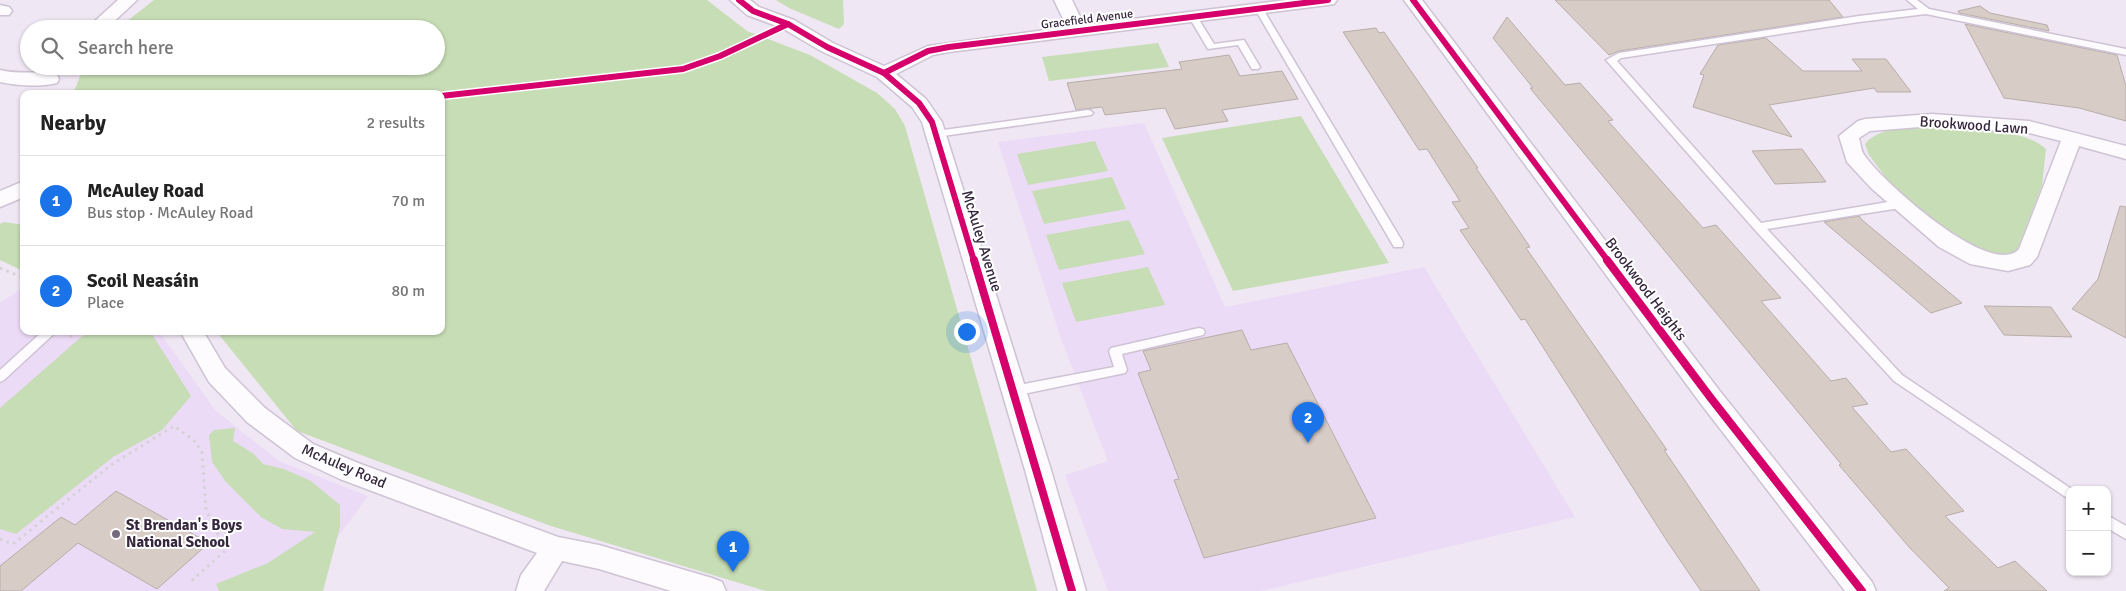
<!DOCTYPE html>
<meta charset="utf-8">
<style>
:root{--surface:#fff;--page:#f2f2f2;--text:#222;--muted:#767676;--line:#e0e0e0;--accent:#1a73e8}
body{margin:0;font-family:Signika,sans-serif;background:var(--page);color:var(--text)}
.controls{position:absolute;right:15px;bottom:15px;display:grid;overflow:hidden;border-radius:10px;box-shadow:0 1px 4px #0004}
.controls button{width:45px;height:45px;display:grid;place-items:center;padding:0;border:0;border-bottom:1px solid var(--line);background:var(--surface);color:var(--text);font:25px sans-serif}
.you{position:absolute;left:966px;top:331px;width:18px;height:18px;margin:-12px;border:4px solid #fff;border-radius:50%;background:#1a73e8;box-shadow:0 0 0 8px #1a73e833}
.badge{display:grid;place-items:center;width:32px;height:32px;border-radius:50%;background:var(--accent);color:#fff;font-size:16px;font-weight:700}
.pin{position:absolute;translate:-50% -41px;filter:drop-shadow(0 1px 2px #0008)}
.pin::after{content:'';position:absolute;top:26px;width:18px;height:15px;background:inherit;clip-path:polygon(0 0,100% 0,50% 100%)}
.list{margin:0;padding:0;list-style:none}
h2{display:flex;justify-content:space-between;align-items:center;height:65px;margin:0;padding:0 20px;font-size:21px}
h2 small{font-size:16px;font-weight:400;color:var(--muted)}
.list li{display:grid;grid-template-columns:32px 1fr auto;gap:15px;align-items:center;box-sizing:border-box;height:90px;padding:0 20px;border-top:1px solid var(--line)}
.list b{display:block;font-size:19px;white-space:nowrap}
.list p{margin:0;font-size:16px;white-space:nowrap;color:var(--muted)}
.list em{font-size:16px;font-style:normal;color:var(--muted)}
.icon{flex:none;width:28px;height:28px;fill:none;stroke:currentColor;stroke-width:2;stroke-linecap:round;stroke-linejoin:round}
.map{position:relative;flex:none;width:2126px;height:591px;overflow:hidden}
.search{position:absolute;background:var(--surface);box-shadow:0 1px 4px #0004;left:20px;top:20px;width:425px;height:55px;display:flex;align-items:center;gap:12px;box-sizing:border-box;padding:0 18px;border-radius:28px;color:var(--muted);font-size:19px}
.panel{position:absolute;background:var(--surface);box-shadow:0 1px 4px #0004;left:20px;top:90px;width:425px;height:245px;border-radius:10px}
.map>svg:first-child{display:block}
.built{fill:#ecdbf6}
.green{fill:#c7ddb5}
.building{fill:#d8ccc7;stroke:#b8ada8}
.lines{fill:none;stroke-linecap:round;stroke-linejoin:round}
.service-casing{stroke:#cec3d4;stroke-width:3}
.minor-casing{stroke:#cec3d4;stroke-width:3}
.path-far1{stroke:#d5d2d6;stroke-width:2.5;stroke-dasharray:2 3;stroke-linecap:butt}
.path{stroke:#d5d2d6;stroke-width:3;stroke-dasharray:2.5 4.5;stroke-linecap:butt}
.service{fill:#fdfbfd;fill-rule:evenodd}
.minor{fill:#fdfbfd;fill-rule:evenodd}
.cycleway-far1-casing{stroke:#fff;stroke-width:9}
.cycleway-casing{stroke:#fff;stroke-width:11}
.cycleway-far1{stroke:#d6006c;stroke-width:6}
.cycleway{stroke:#d6006c;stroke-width:8}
.poi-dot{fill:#766a7d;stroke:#fff;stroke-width:2}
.labels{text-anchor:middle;stroke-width:4;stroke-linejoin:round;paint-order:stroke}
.far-street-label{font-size:12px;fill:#35273d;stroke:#fff}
.street-label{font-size:15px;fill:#35273d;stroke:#fff}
.poi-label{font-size:15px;font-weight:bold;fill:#35273d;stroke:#fff;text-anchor:start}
</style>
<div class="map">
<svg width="2126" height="591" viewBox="0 0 2126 591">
<rect width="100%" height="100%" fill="#efe7f3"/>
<g class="built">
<path d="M1144,123L1225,307L1424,267L1575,517L1261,591H1108L1065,475L1108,461L1061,339L998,142Z"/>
<path d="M24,287V331H159L216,411L279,461L368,496L321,560L314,591H0V303Z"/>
</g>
<g class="green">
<path d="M154,0H707L747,31L810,55L877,93L895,109L905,126L1037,591H766L551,526L297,431L216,331H441V94H73L84,66H436V29H117Z"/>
<path d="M776,0H843L844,24L839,29L789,8Z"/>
<path d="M1158,43L1169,67L1049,81L1042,57Z"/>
<path d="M1301,116L1389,263L1233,291L1162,138Z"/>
<path d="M1937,128C1968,131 2023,127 2046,149L2042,185L2016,253L1992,255L1944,234L1904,202L1869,155L1865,144C1883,124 1911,129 1937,128Z"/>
<path d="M1095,141L1108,171L1028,185L1017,154Z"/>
<path d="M1112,177L1126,209L1044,224L1032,191Z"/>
<path d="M1129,220L1145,254L1059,270L1046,235Z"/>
<path d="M4,222L24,225L23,271L0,260V224Z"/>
<path d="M1148,267L1165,305L1076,322L1062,283Z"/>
<path d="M88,331H150L191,396L162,430L113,457L16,534L0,529V408Z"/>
<path d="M235,428L233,441L254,454L263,464L284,469L311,481L340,505V527L323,591H219L216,584L268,563L315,532L282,529L261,517L226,482L212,462L209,435L214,430Z"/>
</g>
<g class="building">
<path d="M1555,0H1829L1843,17L1619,51L1609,55Z"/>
<path d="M1980,6L1990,13L2047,25L2049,31L1959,13L1958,11Z"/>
<path d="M1507,17L1565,85L1580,83L1613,120L1608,121L1703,228L1716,225L1781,298L1761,301L1831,381L1846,378L1868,404L1852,407L1891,452L1906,449L1964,511L1945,516L1998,568L2015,561L2047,591H1944L1949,588L1909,547L1839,465L1841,464L1530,88H1533L1493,38Z"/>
<path d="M1965,24L2117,55L2126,86V121L2079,108L2004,98Z"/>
<path d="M1376,28L1379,33L1384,32L1478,168H1476L1530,247L1526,248L1667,450H1664L1760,591H1701L1667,541L1525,319L1521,320L1460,230L1469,228L1452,202L1460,201L1427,149L1419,150L1343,32Z"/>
<path d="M1766,38L1803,71H1862L1852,59H1886L1911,92H1877L1874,88L1769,105L1792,137L1693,107L1704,75L1700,74L1718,45Z"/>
<path d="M1229,55L1240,76L1282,71L1298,99L1222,110L1228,121L1175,129L1165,108L1105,115L1102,107L1076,110L1067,83L1182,69L1179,62Z"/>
<path d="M1802,149L1826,182L1775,184L1752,151Z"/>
<path d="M2120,206L2126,207V338L2072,309L2098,279Z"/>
<path d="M1859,216L1862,220L1962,303L1931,313L1824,222Z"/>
<path d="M1984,306L2051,307L2072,337L2004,335Z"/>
<path d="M1242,330L1251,350L1287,343L1376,518L1204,558L1174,480L1179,479L1138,373L1151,370L1143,351Z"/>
<path d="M116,491L209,543L157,589L78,543L21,591H0V566L61,517L75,525Z"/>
</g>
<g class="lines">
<g class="service-casing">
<g id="service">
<path d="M1907,0H1917L1929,9L2126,49V55L1926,14L1859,22L1621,58L1617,61L1761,223L1900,200L1904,201L1905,204L1904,207L1900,208L1767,229L1902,375L2073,490H2070V500L1894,381L1755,230L1606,60L1619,53L1859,16L1918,9Z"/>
<path d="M1259,6L1263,9L1402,241L1403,244L1402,247H1394L1255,9Z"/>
<path d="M1193,14L1196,15L1214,44L1244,40L1260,67L1258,69H1252L1238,45L1208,49L1189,17Z"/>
<path d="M1088,110L1091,111L1093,113L1091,115L936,137L931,134L936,131Z"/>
<path d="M1199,328L1203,329L1205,332L1203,335L1122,354L1127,370L1125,373L1014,396L1010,394L1008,391L1010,388L1014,386L1114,367L1109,351L1111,348Z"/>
<path d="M43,331H57L4,380L0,382V370Z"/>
<path d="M2107,515L2126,526V539L2107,528Z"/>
</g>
</g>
<g class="minor-casing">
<g id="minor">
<path d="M118,0H137L106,29H86Z"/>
<path d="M730,0H750L759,7L794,20L833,43L884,66L928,46L1067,27L1054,0H1072L1084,25L1286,0H1337L1334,4L1328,5L949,52L933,55L896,74L926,99L942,122L1051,470L1086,591H1058L1025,470L922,122L912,107L877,77L821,51L782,28L747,15Z"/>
<path d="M1404,0H1422L1719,390L1872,582L1876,591H1845L1701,404Z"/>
<path d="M0,5L9,7L12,11L9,15H0Z"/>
<path d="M0,70C19,75 38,70 57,75L59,79L57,83C40,87 17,86 0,82Z"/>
<path d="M1932,114L2029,121L2126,146V159L2079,146L2037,257L2030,265L2008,271L1970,264L1939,247L1871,188L1847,162L1839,136L1858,121L1865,119ZM1932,126L2029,133L2061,141L2019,249C1991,280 1882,181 1865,156C1861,152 1861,144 1859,138L1870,131Z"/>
<path d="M24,181V197L0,207V191Z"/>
<path d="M180,331H203L225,368L265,408L313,444L358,463L558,537L599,545L712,578L722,582L726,591H671L599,569L562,561L544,591H516L521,575L537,553L340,479L295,458L247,422L209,382Z"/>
</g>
</g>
<path class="path-far1" d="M441,96L683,69L720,56L762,36"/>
<g class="path">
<path d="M0,268L24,278"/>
<path d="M70,337L77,331"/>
<path d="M0,539L13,544L111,465L174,426L196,442L202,453L206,510L226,550L191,581"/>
</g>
<use href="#service" class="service"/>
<use href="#minor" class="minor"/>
<g class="cycleway-far1-casing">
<g id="cycleway-far1">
<path d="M739,0L753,11L788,24L827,47L884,73L919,103L932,122L974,261"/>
<path d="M1413,0L1608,261"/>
<path d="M884,73L928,51L949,47L1328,0"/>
<path d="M441,96L683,69L720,56L788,24"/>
</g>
</g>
<g class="cycleway-casing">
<g id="cycleway">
<path d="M974,260L1072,591"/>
<path d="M1607,260L1710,397L1862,591"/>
</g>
</g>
<use href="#cycleway-far1" class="cycleway-far1"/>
<use href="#cycleway" class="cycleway"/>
</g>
<circle class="poi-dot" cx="116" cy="534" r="5"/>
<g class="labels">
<g class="far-street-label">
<text transform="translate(1087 19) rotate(-7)" y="4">Gracefield Avenue</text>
</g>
<g class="street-label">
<text transform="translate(1974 125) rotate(4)" y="5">Brookwood Lawn</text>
<text transform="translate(982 241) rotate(73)" y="5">McAuley Avenue</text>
<text transform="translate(1646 289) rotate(53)" y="5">Brookwood Heights</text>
<text transform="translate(344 466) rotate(23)" y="5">McAuley Road</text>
</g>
<g class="poi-label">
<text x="126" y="530">St Brendan's Boys<tspan x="126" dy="17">National School</tspan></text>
</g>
</g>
</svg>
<div class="controls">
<button>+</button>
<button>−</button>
</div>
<div class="you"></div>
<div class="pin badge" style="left:733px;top:572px">1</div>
<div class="pin badge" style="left:1308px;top:443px">2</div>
<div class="search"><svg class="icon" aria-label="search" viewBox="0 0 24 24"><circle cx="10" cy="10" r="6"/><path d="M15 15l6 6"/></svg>Search here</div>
<section class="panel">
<h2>Nearby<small>2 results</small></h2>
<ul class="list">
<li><span class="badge">1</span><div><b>McAuley Road</b><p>Bus stop · McAuley Road</p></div><em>70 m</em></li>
<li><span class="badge">2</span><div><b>Scoil Neasáin</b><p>Place</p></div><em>80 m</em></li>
</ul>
</section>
</div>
